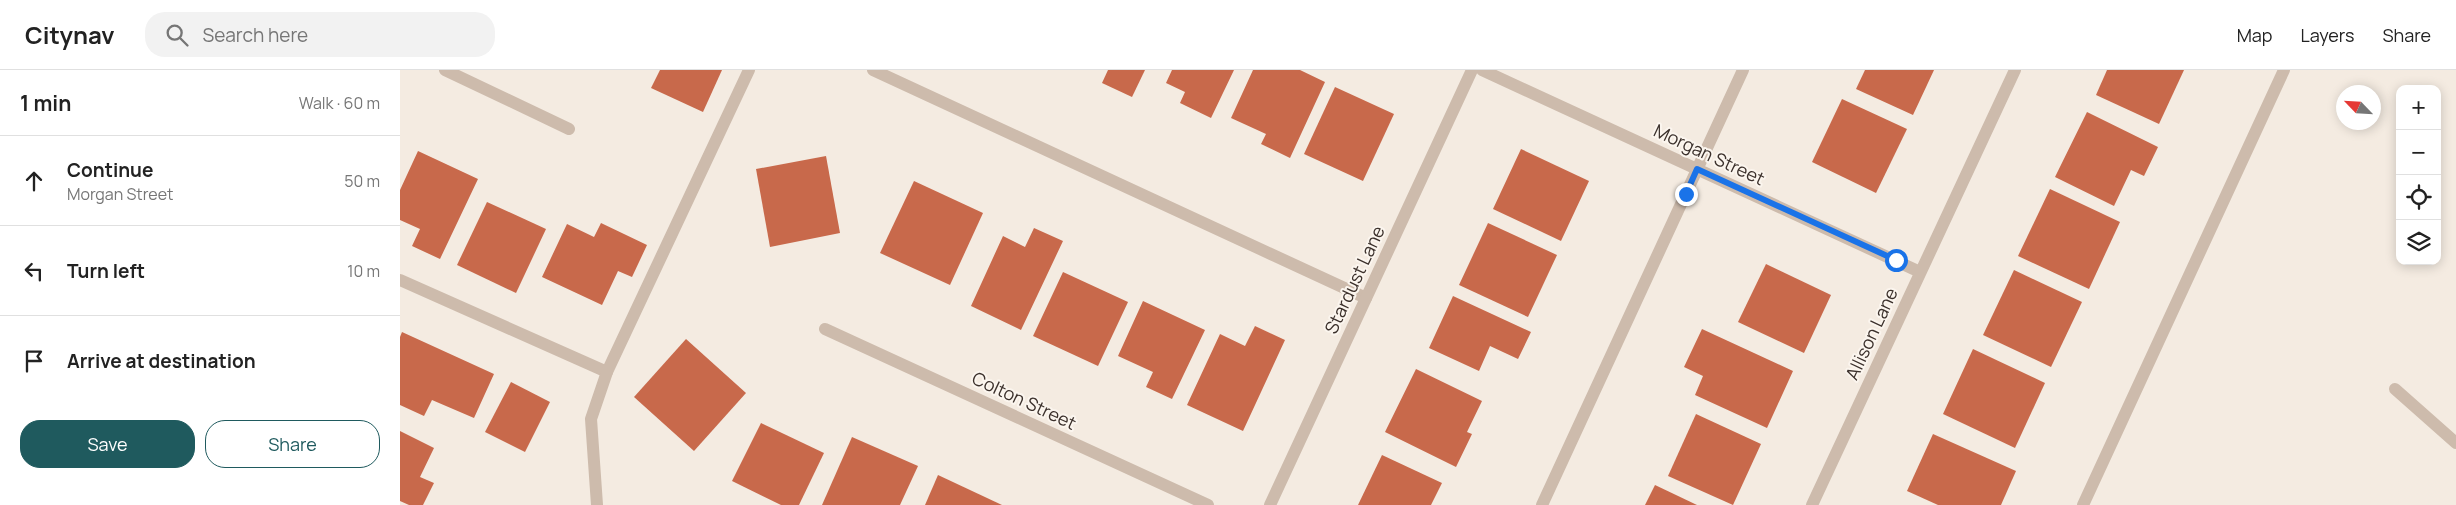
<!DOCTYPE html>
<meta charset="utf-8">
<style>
:root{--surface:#fff;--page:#f2f2f2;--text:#222;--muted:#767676;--line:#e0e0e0;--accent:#1f5a5e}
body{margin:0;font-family:Manrope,sans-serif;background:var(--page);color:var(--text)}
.controls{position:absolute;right:15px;top:15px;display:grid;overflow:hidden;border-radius:10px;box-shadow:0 2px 12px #0003}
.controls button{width:45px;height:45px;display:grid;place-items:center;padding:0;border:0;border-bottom:1px solid var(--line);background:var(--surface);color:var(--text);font:25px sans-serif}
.compass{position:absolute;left:1936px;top:15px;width:45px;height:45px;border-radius:50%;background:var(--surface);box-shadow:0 2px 12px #0003;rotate:295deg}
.stop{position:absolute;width:15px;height:15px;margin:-11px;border:4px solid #1a73e8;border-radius:50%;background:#fff}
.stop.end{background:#1a73e8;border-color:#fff;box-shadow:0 1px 5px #0008}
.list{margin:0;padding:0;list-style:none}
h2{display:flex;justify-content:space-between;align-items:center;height:65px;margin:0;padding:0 20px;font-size:21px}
h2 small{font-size:16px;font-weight:400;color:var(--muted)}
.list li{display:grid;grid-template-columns:32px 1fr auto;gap:15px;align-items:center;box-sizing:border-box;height:90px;padding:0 20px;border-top:1px solid var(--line)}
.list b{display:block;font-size:19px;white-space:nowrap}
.list p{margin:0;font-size:16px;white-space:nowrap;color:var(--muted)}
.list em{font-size:16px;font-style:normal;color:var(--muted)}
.actions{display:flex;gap:10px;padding:15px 20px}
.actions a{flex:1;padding:11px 0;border:1px solid var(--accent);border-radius:20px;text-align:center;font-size:18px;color:var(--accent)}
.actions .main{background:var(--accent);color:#fff}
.icon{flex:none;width:28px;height:28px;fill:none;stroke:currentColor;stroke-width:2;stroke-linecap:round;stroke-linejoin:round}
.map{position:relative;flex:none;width:2056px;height:435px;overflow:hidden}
header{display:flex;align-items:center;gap:30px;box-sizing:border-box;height:70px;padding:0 25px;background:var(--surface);border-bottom:1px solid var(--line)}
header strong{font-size:24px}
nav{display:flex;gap:28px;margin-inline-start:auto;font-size:18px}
.search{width:350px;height:45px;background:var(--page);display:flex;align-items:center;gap:12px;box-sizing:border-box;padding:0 18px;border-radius:20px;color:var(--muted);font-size:19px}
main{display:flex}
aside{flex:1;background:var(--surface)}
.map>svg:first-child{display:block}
.building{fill:#c8694b}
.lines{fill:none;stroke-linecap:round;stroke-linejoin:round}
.service{stroke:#cdbbac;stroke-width:12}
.minor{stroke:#cdbbac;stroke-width:12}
.tertiary{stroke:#cdbbac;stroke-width:12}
.route{stroke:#1a73e8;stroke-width:6}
.labels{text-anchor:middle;stroke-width:4;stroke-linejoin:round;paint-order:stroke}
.street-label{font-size:18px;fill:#3b302b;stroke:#fbf5ee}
</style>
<header>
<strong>Citynav</strong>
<div class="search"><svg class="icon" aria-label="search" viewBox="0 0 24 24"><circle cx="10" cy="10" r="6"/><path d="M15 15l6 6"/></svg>Search here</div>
<nav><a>Map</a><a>Layers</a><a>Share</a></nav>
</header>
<main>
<aside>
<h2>1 min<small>Walk · 60 m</small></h2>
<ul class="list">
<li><svg class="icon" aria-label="ahead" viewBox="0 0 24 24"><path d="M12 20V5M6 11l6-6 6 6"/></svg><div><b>Continue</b><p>Morgan Street</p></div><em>50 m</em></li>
<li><svg class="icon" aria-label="left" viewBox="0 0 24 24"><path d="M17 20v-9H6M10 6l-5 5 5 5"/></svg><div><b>Turn left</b></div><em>10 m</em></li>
<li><svg class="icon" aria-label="arrive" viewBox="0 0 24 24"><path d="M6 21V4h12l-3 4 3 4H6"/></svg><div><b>Arrive at destination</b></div></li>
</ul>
<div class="actions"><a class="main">Save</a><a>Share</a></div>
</aside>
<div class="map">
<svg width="2056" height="435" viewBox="0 0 2056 435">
<rect width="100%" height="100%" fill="#f4ebe1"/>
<g class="building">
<path d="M260,0H322L303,42L251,18Z"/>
<path d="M708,0H745L732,27L702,13Z"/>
<path d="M772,0H834L811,48L780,33L785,22L766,13Z"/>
<path d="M853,0H900L925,12L890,88L861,74L866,64L831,48Z"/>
<path d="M1465,0H1534L1513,45L1456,19Z"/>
<path d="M1707,0H1784L1759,54L1696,25Z"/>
<path d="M935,17L994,44L963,111L904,84Z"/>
<path d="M1442,29L1507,59L1476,123L1412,92Z"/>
<path d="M1687,42L1758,77L1744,106L1731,100L1714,136L1655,107Z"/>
<path d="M1121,79L1189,111L1161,171L1093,139Z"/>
<path d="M18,81L78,109L40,189L12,176L20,159L0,150V120Z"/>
<path d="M426,86L440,163L370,177L356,99Z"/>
<path d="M514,111L583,143L550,215L480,183Z"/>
<path d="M1650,119L1720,152L1689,219L1618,186Z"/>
<path d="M87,132L146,159L116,223L57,195Z"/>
<path d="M201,153L247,175L232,207L218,201L202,235L142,207L167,154L194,167Z"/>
<path d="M1088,153L1157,185L1128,247L1059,215Z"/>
<path d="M634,158L663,171L621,260L571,236L603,166L625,177Z"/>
<path d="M1366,194L1431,225L1404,283L1338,252Z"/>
<path d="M1614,200L1682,232L1651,297L1583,265Z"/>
<path d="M663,202L728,232L698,296L633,266Z"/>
<path d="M1053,226L1131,262L1118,289L1090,276L1079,301L1029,278Z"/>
<path d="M743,231L805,260L772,329L746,317L753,302L718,286Z"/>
<path d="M855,256L885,270L843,361L787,335L820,264L845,276Z"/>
<path d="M1302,259L1393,301L1367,358L1295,325L1303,306L1284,297Z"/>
<path d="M2,262L94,304L74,348L32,330L24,346L0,335V267Z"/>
<path d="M286,269L346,323L294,381L234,327Z"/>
<path d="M1573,279L1645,313L1615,378L1543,344Z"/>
<path d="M1016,299L1082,331L1067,362L1072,364L1056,397L985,362Z"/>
<path d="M111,312L150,332L125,382L85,362Z"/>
<path d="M1296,344L1361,374L1333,435L1268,406Z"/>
<path d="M361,353L424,383L399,435H381L332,411Z"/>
<path d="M0,361L34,378L20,407L34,413L23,435H9L0,431Z"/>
<path d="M1533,364L1616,401L1601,435H1538L1507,421Z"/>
<path d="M452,367L518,396L500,435H422Z"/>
<path d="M982,385L1042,413L1031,435H958Z"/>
<path d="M538,405L602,435H525Z"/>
<path d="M1255,415L1297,435H1245Z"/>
</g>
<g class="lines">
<g class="service">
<path d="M473,0L966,228"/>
<path d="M0,210L207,302"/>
<path d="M197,435L191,349L207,302L349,0"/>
<path d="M1142,435L1343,0"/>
<path d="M1683,435L1884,0"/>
</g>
<g class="minor">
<path d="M45,0L169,59"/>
<path d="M1082,0L1520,202"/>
<path d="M425,259L808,435"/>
<path d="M1995,319L2056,373"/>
<path d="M1412,435L1615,0"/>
</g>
<path class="tertiary" d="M870,435L1072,0"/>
</g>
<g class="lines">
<path class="route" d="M1286,124L1297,99L1496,190"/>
</g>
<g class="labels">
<g class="street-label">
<text transform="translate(1309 85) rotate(25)" y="6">Morgan Street</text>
<text transform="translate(955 210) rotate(-65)" y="6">Stardust Lane</text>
<text transform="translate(1472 264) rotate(-65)" y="6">Allison Lane</text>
<text transform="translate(624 331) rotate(25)" y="6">Colton Street</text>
</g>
</g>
</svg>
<div class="controls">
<button>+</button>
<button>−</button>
<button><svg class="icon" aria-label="locate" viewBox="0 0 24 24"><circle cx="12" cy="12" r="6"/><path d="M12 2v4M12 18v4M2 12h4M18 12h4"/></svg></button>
<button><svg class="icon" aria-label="layers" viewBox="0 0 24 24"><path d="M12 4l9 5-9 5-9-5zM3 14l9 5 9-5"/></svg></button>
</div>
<svg class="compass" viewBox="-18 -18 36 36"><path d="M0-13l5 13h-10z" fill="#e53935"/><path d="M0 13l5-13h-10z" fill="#767676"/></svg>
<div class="stop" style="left:1496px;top:190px"></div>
<div class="stop end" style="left:1286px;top:124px"></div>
</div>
</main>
